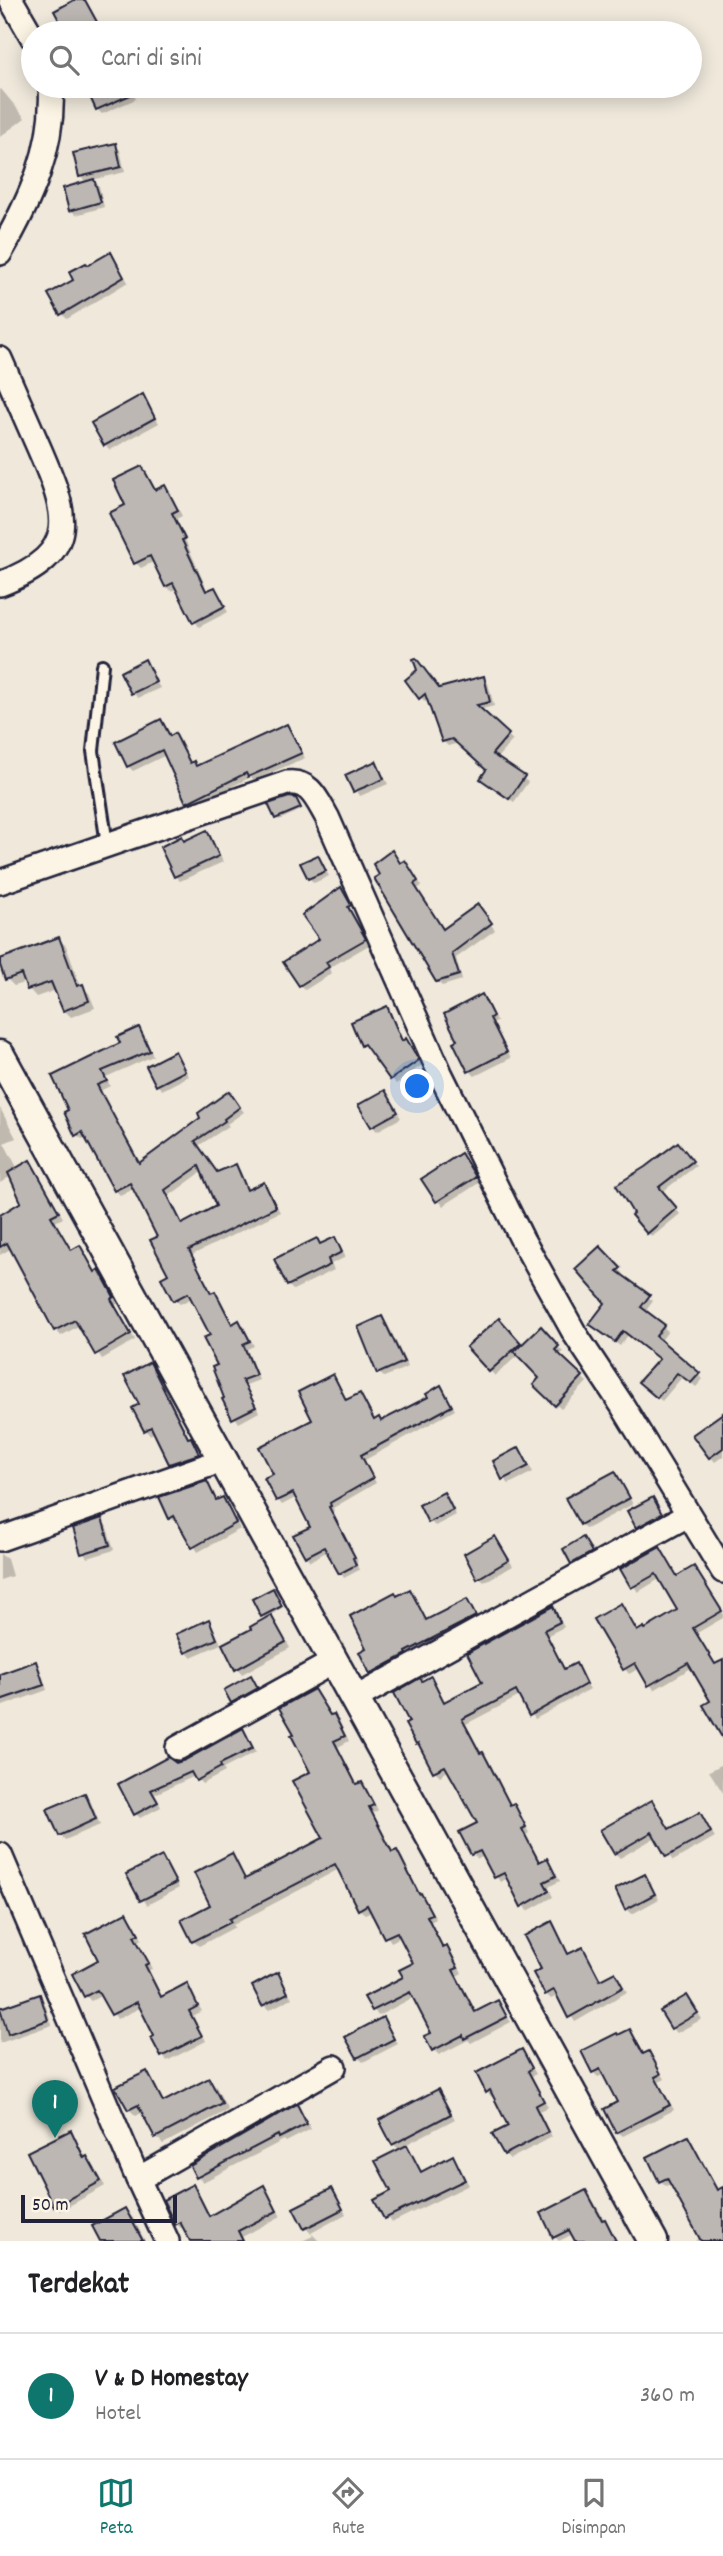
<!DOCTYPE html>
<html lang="id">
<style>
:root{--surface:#fff;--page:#f6f6f6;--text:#202124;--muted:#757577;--line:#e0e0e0;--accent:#0f766e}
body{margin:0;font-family:Dekko,sans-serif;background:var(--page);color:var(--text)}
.scale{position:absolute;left:21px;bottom:18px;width:156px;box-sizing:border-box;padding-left:7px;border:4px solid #22223b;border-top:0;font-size:19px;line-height:24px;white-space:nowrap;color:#22223b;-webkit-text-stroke:5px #fcf5e5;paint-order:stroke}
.you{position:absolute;left:418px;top:1087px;width:24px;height:24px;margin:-18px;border:5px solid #fff;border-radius:50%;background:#1a73e8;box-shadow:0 0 0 10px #1a73e833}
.badge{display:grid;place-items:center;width:46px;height:46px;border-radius:50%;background:var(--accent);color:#fff;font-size:23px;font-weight:700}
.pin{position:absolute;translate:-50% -58px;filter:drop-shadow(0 2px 4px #0008)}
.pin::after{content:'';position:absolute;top:37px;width:24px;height:21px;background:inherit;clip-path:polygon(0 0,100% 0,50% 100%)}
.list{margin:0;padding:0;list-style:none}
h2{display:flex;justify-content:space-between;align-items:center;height:91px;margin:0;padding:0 28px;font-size:30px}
h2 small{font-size:23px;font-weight:400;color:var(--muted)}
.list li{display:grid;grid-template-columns:46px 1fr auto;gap:21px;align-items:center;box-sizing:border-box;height:126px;padding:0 28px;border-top:2px solid var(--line)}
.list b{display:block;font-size:26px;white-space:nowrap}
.list p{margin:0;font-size:23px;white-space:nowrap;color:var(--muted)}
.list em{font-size:23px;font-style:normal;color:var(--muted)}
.icon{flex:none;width:38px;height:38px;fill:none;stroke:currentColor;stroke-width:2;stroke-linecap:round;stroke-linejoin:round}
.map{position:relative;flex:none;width:723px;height:2241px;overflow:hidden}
.search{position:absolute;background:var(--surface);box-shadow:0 4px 18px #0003;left:21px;right:21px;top:21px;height:77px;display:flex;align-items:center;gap:18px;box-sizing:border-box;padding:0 24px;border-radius:38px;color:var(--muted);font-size:26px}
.sheet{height:217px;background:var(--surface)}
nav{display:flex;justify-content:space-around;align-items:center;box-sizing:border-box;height:98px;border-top:2px solid var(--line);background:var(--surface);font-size:19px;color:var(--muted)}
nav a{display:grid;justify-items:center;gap:4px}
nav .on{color:var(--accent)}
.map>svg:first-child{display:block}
.shadow{fill:#0003;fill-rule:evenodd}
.building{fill:#bcb7b3;stroke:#22223b;stroke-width:2;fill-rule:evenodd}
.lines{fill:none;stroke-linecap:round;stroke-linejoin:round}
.service-casing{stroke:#22223b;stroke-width:16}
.minor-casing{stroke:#22223b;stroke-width:28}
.tertiary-casing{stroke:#22223b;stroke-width:33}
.service{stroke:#fcf5e5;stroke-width:10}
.minor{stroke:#fcf5e5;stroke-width:23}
.tertiary{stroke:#fcf5e5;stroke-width:28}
</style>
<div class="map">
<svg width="723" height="2241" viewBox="0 0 723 2241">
<rect width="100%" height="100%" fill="#efe8db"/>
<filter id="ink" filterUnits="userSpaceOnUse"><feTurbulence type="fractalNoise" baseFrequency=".0143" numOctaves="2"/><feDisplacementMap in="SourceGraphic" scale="14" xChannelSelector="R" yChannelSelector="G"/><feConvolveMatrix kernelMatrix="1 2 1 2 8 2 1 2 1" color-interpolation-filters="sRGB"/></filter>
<g filter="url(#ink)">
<g class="shadow">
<path d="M78,0H84L87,3L104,33H68L56,12Z"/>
<path d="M87,86H130L136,99L102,114L97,109Z"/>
<path d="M1,89L25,118L0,137V90Z"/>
<path d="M115,145L120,150L125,172L92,180L99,186L104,207L76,215L71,210L87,183L80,176Z"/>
<path d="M111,254L128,282L67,319L62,314L75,280L88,267Z"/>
<path d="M142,396L159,423L110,450L105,445Z"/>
<path d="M142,468L156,491L165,487L170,492L182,516L176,519L208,592L214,589L228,612L199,627L176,589L171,591L166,586L155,561L141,568L136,563L128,506Z"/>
<path d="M145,662L160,688L138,698L133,693Z"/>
<path d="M483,678L488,683L494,706L479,710L513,740L496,759L528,782L514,802L487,783L489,770L459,743L448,746L443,741L429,700L425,702L407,680L439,689Z"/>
<path d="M161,721L171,737L175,735L180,740L192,764L197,767L287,726L305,758L254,780L251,777L192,806L187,802L166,755L133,771L128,766Z"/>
<path d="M376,763L388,784L360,796L348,776Z"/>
<path d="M297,802L301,810L279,820L271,805Z"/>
<path d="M207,833L212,838L223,862L180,881L175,876L182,839L186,842Z"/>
<path d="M392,852L401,864L405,862L410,867L422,886L417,889L444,930L479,909L495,930L456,958L462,980L442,986L437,981L382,876Z"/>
<path d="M318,857L329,876L314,883L309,878Z"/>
<path d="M341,889L369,945L329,968L332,973L305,990L300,985Z"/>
<path d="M59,939L66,946L81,987L89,993L95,1008L71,1017L64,1010L56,990L36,997L29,989L26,982L14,986L7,979Z"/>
<path d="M482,996L497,1022L493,1023L511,1058L475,1076L470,1071L459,1040Z"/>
<path d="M386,1008L391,1013L404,1042L410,1045L422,1065L396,1084L370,1049L368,1050L363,1045Z"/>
<path d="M139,1029L144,1034L153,1056L106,1077L110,1086L100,1091L140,1164L233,1098L244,1112L227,1124L229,1126L198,1146L218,1173L235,1166L240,1170L249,1191L264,1184L280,1212L192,1255L213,1295L215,1293L220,1298L233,1325L239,1322L244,1327L254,1346L247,1349L259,1380L246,1385L259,1412L239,1423L224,1400L212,1336L192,1298L180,1304L175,1300L159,1238L134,1188L120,1195L115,1190L87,1137L82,1139L77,1135L66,1113L122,1044ZM203,1171L218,1207L184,1225L169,1196Z"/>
<path d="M175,1054L189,1076L162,1090L157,1085Z"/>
<path d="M385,1092L401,1118L377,1131L372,1126Z"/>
<path d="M0,1108L16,1138L4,1143L18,1169L29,1162L35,1168L63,1218L55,1222L72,1251L79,1247L96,1273L99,1272L104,1277L119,1303L115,1305L135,1340L102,1359L80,1325L61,1336L56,1330L12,1248L0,1255V1217L24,1203L11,1176L0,1183Z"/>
<path d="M682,1149L696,1166L662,1192L680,1214L652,1237L648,1233L646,1169Z"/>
<path d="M461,1156L479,1183L443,1206L424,1180Z"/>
<path d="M334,1239L346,1257L331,1264L334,1270L293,1290L288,1285L317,1240L322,1245Z"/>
<path d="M600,1249L624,1274L621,1276L653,1301L645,1312L668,1331L660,1342L703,1379L696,1387L683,1376L662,1401L645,1387L660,1359L628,1335L620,1346L596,1328L607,1302Z"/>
<path d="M382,1318L387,1323L408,1367L384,1377L379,1373Z"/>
<path d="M499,1321L522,1346L541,1329L563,1352L559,1356L587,1382L561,1409L535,1385L541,1378L519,1354L495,1376L469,1348Z"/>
<path d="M150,1364L155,1369L190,1439L196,1444L202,1459L175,1468L170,1463L155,1432L150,1435L145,1430L141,1405Z"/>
<path d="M333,1376L347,1401L360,1395L364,1399L375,1421L382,1422L430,1398L441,1387L455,1410L365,1460L376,1483L333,1508L334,1511L332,1512L358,1561L356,1563L359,1570L344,1578L328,1551L310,1561L306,1556L312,1528L297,1497L282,1505L278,1500L276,1475L314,1420Z"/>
<path d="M723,1415V1456L715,1462L694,1436Z"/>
<path d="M519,1449L533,1472L509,1484L504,1479Z"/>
<path d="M614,1473L633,1504L586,1529L581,1524Z"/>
<path d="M206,1483L218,1502L222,1499L227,1504L240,1529L198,1552L179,1521L176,1522L171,1518Z"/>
<path d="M443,1494L456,1515L435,1526L430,1521Z"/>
<path d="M652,1499L665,1519L642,1532L637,1527Z"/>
<path d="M101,1520L106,1525L114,1550L88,1558L83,1553Z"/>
<path d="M495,1538L513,1566L484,1582L479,1577Z"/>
<path d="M585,1541L592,1554L574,1564L572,1562Z"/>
<path d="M659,1549L678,1577L698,1573L723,1612V1618L697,1633L716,1666L723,1662V1724L693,1667L654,1690L640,1668L629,1674L625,1669L621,1605L638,1632L645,1631L679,1611L661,1578L638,1592L622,1569Z"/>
<path d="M0,1554L7,1559L12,1576L0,1580Z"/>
<path d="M410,1591L427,1621L466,1601L479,1621L376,1678L361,1653L369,1649L398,1597Z"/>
<path d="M274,1592L282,1608L269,1616L276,1623L290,1648L242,1674L224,1645L267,1620L263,1616Z"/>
<path d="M553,1608L564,1627L548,1635L565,1670L575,1665L590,1689L535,1719L520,1696L466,1724L482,1754L488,1759L512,1807L518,1810L529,1833L526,1835L541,1863L547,1860L560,1881L548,1887L553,1897L528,1911L508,1878L500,1882L484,1856L478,1859L473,1854L461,1832L479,1823L449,1770L440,1776L435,1771L411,1723L422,1683L431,1679L445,1703L485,1683Z"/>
<path d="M208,1621L213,1626L221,1644L191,1657L186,1652Z"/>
<path d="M35,1663L40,1668L47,1690L0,1707V1676Z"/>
<path d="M250,1677L262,1693L237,1707L232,1702Z"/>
<path d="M314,1691L331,1717L333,1716L339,1721L349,1741L338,1747L358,1786L362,1784L367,1789L378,1810L373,1813L394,1853L396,1852L402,1857L421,1896L426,1901L436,1919L430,1922L445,1949L452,1953L462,1973L457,1976L477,2013L497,2002L511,2022L471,2043L468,2040L439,2055L434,2050L433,2034L414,1997L378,2016L366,1997L405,1977L415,1964L401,1937L391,1942L372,1911L365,1914L359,1909L339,1869L233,1925L235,1927L199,1946L193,1941L213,1906L231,1855L247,1880L325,1839L313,1773Z"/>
<path d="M243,1730L256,1752L223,1769L225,1772L202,1784L195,1776L155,1794L161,1807L140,1818L136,1814L120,1785L176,1765Z"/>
<path d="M723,1764V1793L709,1771Z"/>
<path d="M85,1795L90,1800L100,1825L65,1840L60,1835Z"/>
<path d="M651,1802L670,1831L699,1814L715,1837L673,1861L656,1837L620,1858L615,1853Z"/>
<path d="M161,1858L179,1888L147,1905L129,1875Z"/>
<path d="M645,1876L659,1899L632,1914L627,1909Z"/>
<path d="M127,1914L142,1939L138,1941L152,1969L149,1970L163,1998L186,1986L202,2011L193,2016L206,2041L167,2061L153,2038L157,2036L142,2007L117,2019L102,1995L91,2001L86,1996L101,1961Z"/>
<path d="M551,1924L570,1955L583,1949L602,1981L615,1974L627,1992L575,2022L559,1995L551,1999L546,1994L543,1969Z"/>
<path d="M277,1974L292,1998L269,2010L264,2005Z"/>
<path d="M40,1996L44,2001L52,2025L0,2043V2010Z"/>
<path d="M687,1997L702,2019L677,2033L672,2028Z"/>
<path d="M382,2019L398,2044L363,2062L358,2057Z"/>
<path d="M630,2031L645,2055L648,2053L653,2058L665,2079L659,2082L674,2110L623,2136L618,2132L620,2103L605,2074L598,2077L593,2072L618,2037Z"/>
<path d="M522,2051L536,2074L532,2076L548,2107L539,2111L552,2137L510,2159L505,2154L511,2126L495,2095L492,2097L487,2092Z"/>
<path d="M146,2073L153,2080L165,2103L209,2080L216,2087L228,2110L163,2144L157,2137L143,2112L136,2116L129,2109Z"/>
<path d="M438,2091L455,2119L405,2145L411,2152L422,2173L452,2157L469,2185L391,2223L376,2200L393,2191L400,2150L393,2144Z"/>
<path d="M297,2106L311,2129L286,2142L284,2140L203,2182L198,2177Z"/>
<path d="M70,2132L105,2186L60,2211L43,2184Z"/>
<path d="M688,2138L719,2191L723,2189V2241H696L701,2236L672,2183L666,2186L661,2181L649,2158Z"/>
<path d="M192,2186L211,2217L263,2188L281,2216L242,2237L244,2241H192L185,2227L181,2228L176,2224Z"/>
<path d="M332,2190L346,2214L311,2233L319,2241H302L313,2236L306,2228L296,2209Z"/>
<path d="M586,2192L591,2197L617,2241H577L573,2234L559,2241L555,2237Z"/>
<path d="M125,2210L133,2218L145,2241H102Z"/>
</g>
<g class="building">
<path d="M74,0H85L103,33H66L54,11Z"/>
<path d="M85,86H151L96,110Z"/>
<path d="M116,143L121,167L79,177L73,153Z"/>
<path d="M94,179L101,202L69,211L63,188Z"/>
<path d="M111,252L124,277L60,315L48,294L73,280L69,272L86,263L88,265Z"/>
<path d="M143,394L155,418L104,446L91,423Z"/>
<path d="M142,466L155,490L165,485L178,510L172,513L185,539L182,540L206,591L215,587L225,606L193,623L173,583L165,587L150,556L134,564L109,513L125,505L113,480Z"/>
<path d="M416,658L439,688L484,676L490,702L477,705L509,734L492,754L525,776L509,799L480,779L486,770L452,739L442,742L425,694L419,699L405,680L417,670L413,659Z"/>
<path d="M145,659L156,682L131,694L120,672Z"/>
<path d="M161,719L170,736L175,733L190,763L194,761L196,766L287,724L302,753L248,777L246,773L186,803L162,750L127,767L115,742Z"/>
<path d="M376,761L384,779L353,792L345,775Z"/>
<path d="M289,797L296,798L301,808L275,819L268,804Z"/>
<path d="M207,830L219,856L174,877L160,847L182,836L184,841Z"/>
<path d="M392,850L400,863L405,860L418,881L414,884L443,929L478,904L492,923L452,953L459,975L436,982L374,878L379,875L373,864Z"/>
<path d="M318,855L326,871L308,879L300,863Z"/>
<path d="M341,887L351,905L348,907L366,939L326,962L329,967L299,986L283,962L319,939L302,915Z"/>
<path d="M59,937L77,986L83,984L89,1001L63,1011L51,982L27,990L21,974L5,980L0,965V959Z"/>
<path d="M482,994L493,1016L490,1018L507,1052L468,1072L453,1042L457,1040L444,1014Z"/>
<path d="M387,1006L402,1041L406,1038L419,1060L390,1080L364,1044L361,1046L351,1022Z"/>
<path d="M139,1027L150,1051L102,1071L107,1081L97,1085L139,1163L200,1118L198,1113L229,1091L240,1107L224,1119L225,1121L195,1141L217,1172L236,1164L247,1190L264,1182L276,1207L189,1250L211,1293L215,1291L232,1324L239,1320L250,1341L243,1344L256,1375L242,1380L256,1407L232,1419L222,1399L224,1398L212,1367L217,1365L203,1338L210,1335L188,1293L173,1301L161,1278L168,1274L150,1240L157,1237L130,1183L114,1191L82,1132L75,1136L64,1112L68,1110L52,1076L120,1043L117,1037ZM199,1166L216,1206L182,1224L165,1190Z"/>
<path d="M175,1051L185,1071L156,1086L146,1066Z"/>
<path d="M385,1090L398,1112L371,1127L358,1105Z"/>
<path d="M678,1142L693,1161L659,1187L677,1208L647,1234L631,1215L633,1213L616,1185L645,1167Z"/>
<path d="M461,1153L476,1177L436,1202L421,1179Z"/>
<path d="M30,1160L59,1212L51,1216L71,1250L80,1245L95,1272L99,1269L114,1297L111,1299L131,1334L95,1355L75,1320L54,1331L7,1243L0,1247V1215L21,1202L8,1173Z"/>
<path d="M335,1237L342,1252L328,1259L330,1265L287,1286L274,1259L317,1238L320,1244Z"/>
<path d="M600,1246L621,1268L617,1271L650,1295L641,1307L665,1325L656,1336L700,1373L691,1383L677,1373L657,1398L638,1382L659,1359L623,1331L615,1342L589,1324L605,1303L575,1269Z"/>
<path d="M382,1316L404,1362L377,1374L358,1327Z"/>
<path d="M499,1318L521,1343L489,1372L466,1347Z"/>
<path d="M541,1326L559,1346L555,1350L583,1376L555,1406L533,1385L539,1378L514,1352Z"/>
<path d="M150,1362L188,1438L191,1437L199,1454L169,1464L151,1427L144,1431L132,1408L139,1404L124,1376Z"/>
<path d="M333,1374L346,1400L360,1393L374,1420L379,1417L381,1421L428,1397L426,1394L441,1385L452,1406L361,1455L373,1478L330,1503L331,1506L329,1507L355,1557L353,1558L356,1565L339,1574L324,1547L305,1557L293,1535L310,1527L293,1493L276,1501L264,1478L273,1474L259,1447L312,1420L298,1392Z"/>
<path d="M723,1413V1448L709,1458L692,1435Z"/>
<path d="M519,1447L529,1466L502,1480L493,1461Z"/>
<path d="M615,1471L630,1498L580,1525L565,1498Z"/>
<path d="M207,1481L216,1500L223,1497L236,1523L192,1548L174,1516L169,1519L159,1497Z"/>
<path d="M444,1492L453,1510L428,1523L419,1505Z"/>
<path d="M653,1497L662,1514L636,1528L627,1511Z"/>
<path d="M102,1518L110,1545L81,1554L73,1528Z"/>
<path d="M495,1536L509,1560L477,1579L464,1554Z"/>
<path d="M583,1537L592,1552L571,1564L563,1549Z"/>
<path d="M660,1547L677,1576L694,1566L722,1611L693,1628L715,1664L723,1660V1739L703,1705L710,1701L688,1663L648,1686L635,1663L623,1670L593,1619L621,1603L637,1631L644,1627L645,1629L677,1610L656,1574L631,1588L620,1569Z"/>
<path d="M273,1588L282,1606L261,1617L252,1599Z"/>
<path d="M410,1589L426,1620L467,1599L476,1616L406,1652L407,1654L370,1674L359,1652L366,1648L350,1616L395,1592L397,1596Z"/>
<path d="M553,1606L560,1622L544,1630L564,1669L576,1663L586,1684L529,1716L516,1691L462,1719L480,1753L483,1752L510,1805L514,1803L526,1827L522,1829L539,1862L547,1858L556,1876L544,1882L549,1891L521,1907L504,1873L494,1878L480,1851L471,1855L459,1832L477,1823L445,1766L433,1772L418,1743L416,1744L405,1724L409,1722L394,1693L420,1678L422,1681L431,1676L444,1702L482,1682L467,1653Z"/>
<path d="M271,1615L286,1642L235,1670L222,1644L251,1629L250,1627Z"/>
<path d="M209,1619L217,1639L185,1653L176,1634Z"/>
<path d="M36,1661L44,1685L0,1700V1674Z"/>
<path d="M251,1675L258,1688L231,1703L224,1690Z"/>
<path d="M314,1689L330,1715L334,1714L345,1736L334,1741L356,1784L362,1782L374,1805L369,1807L392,1852L397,1850L419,1894L421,1893L432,1914L427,1916L443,1948L447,1946L458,1968L453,1970L475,2012L498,2000L507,2017L464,2039L463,2035L432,2051L424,2036L431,2033L410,1992L372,2011L364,1997L403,1977L399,1970L413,1963L397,1932L384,1938L367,1905L358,1910L335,1864L229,1919L231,1922L192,1942L181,1920L210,1905L194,1873L232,1853L245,1879L323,1838L292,1781L310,1772L291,1735L294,1734L279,1708Z"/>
<path d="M243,1728L253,1748L220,1764L221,1767L196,1781L191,1772L151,1790L158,1802L134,1815L118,1784L168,1757L176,1763L185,1760Z"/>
<path d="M85,1793L96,1819L59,1836L47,1809Z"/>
<path d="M652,1800L669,1829L700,1812L711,1832L666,1857L652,1832L614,1854L600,1830Z"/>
<path d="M162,1856L176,1883L140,1901L126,1874Z"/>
<path d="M645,1874L655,1894L625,1910L615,1889Z"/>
<path d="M127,1912L139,1934L134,1936L149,1963L145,1965L161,1997L187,1983L198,2006L189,2011L202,2036L161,2057L151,2038L154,2036L137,2002L111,2015L97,1990L84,1997L72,1974L98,1960L85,1934Z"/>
<path d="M552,1921L568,1954L583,1947L600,1980L615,1972L623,1987L568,2018L554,1990L545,1995L533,1973L541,1969L524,1936Z"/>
<path d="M278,1972L288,1993L262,2006L252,1986Z"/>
<path d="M40,1994L48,2020L8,2034L0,2008Z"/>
<path d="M687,1995L698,2013L671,2029L660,2011Z"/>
<path d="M383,2017L394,2039L357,2058L345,2037Z"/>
<path d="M630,2029L643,2054L649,2051L661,2074L655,2077L670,2105L616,2133L604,2109L617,2102L600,2069L592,2073L581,2051L617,2033L618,2035Z"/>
<path d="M522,2049L532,2068L528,2071L544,2101L535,2106L548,2132L504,2155L492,2134L508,2126L490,2090L486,2093L476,2073Z"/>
<path d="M147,2071L163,2102L209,2078L222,2103L155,2138L138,2105L128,2110L115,2087Z"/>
<path d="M438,2089L451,2114L392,2145L379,2120Z"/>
<path d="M297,2104L307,2124L279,2138L278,2135L196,2178L190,2166Z"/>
<path d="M71,2130L84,2158L87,2156L101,2181L54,2207L27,2152Z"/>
<path d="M688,2136L717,2190L723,2187V2241H701L667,2178L659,2182L647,2157Z"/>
<path d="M407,2145L421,2172L453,2155L465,2180L384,2219L374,2200L391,2191L375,2161Z"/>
<path d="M193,2184L209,2216L264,2185L277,2211L238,2231L243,2241H190L180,2222L175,2225L163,2200Z"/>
<path d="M332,2188L343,2209L304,2229L293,2208Z"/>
<path d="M586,2190L602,2220L605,2219L616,2241H575L569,2230L553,2238L541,2213Z"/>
<path d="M125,2208L143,2241H100L92,2226Z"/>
</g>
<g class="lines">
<g class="service-casing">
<path id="service" d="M102,665L93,751L107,844"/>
</g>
<g class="minor-casing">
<g id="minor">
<path d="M11,0L33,38"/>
<path d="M0,253C30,201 55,147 51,86"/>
<path d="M0,359C13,388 26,418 39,448C68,515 82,553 0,584"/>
<path d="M0,882L287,783C310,780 317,800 327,817L440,1073L522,1239L575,1334L622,1405L723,1571"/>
<path d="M0,1539L223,1460"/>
<path d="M356,1698L688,1515"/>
<path d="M178,1748L335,1661"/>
<path d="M0,1855L138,2179L167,2241"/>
<path d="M138,2179L334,2067"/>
</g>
</g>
<g class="tertiary-casing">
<path id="tertiary" d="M0,1055L653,2241"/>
</g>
<use href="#service" class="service"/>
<use href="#minor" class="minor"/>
<use href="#tertiary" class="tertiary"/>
</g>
</g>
</svg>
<div class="scale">50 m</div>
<div class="you"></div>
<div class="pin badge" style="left:55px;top:2138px">1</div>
<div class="search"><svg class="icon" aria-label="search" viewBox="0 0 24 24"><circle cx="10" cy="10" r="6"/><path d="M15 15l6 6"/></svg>Cari di sini</div>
</div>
<section class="sheet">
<h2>Terdekat<small></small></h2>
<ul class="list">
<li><span class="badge">1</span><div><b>V &amp; D Homestay</b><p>Hotel</p></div><em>360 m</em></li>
</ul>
</section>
<nav>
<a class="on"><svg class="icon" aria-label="map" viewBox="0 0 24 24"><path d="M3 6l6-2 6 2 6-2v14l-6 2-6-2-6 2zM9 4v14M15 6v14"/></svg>Peta</a>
<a><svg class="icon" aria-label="directions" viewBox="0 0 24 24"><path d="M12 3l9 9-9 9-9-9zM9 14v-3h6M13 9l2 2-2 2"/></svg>Rute</a>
<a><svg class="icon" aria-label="saved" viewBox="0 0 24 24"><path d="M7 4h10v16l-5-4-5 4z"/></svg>Disimpan</a>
</nav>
